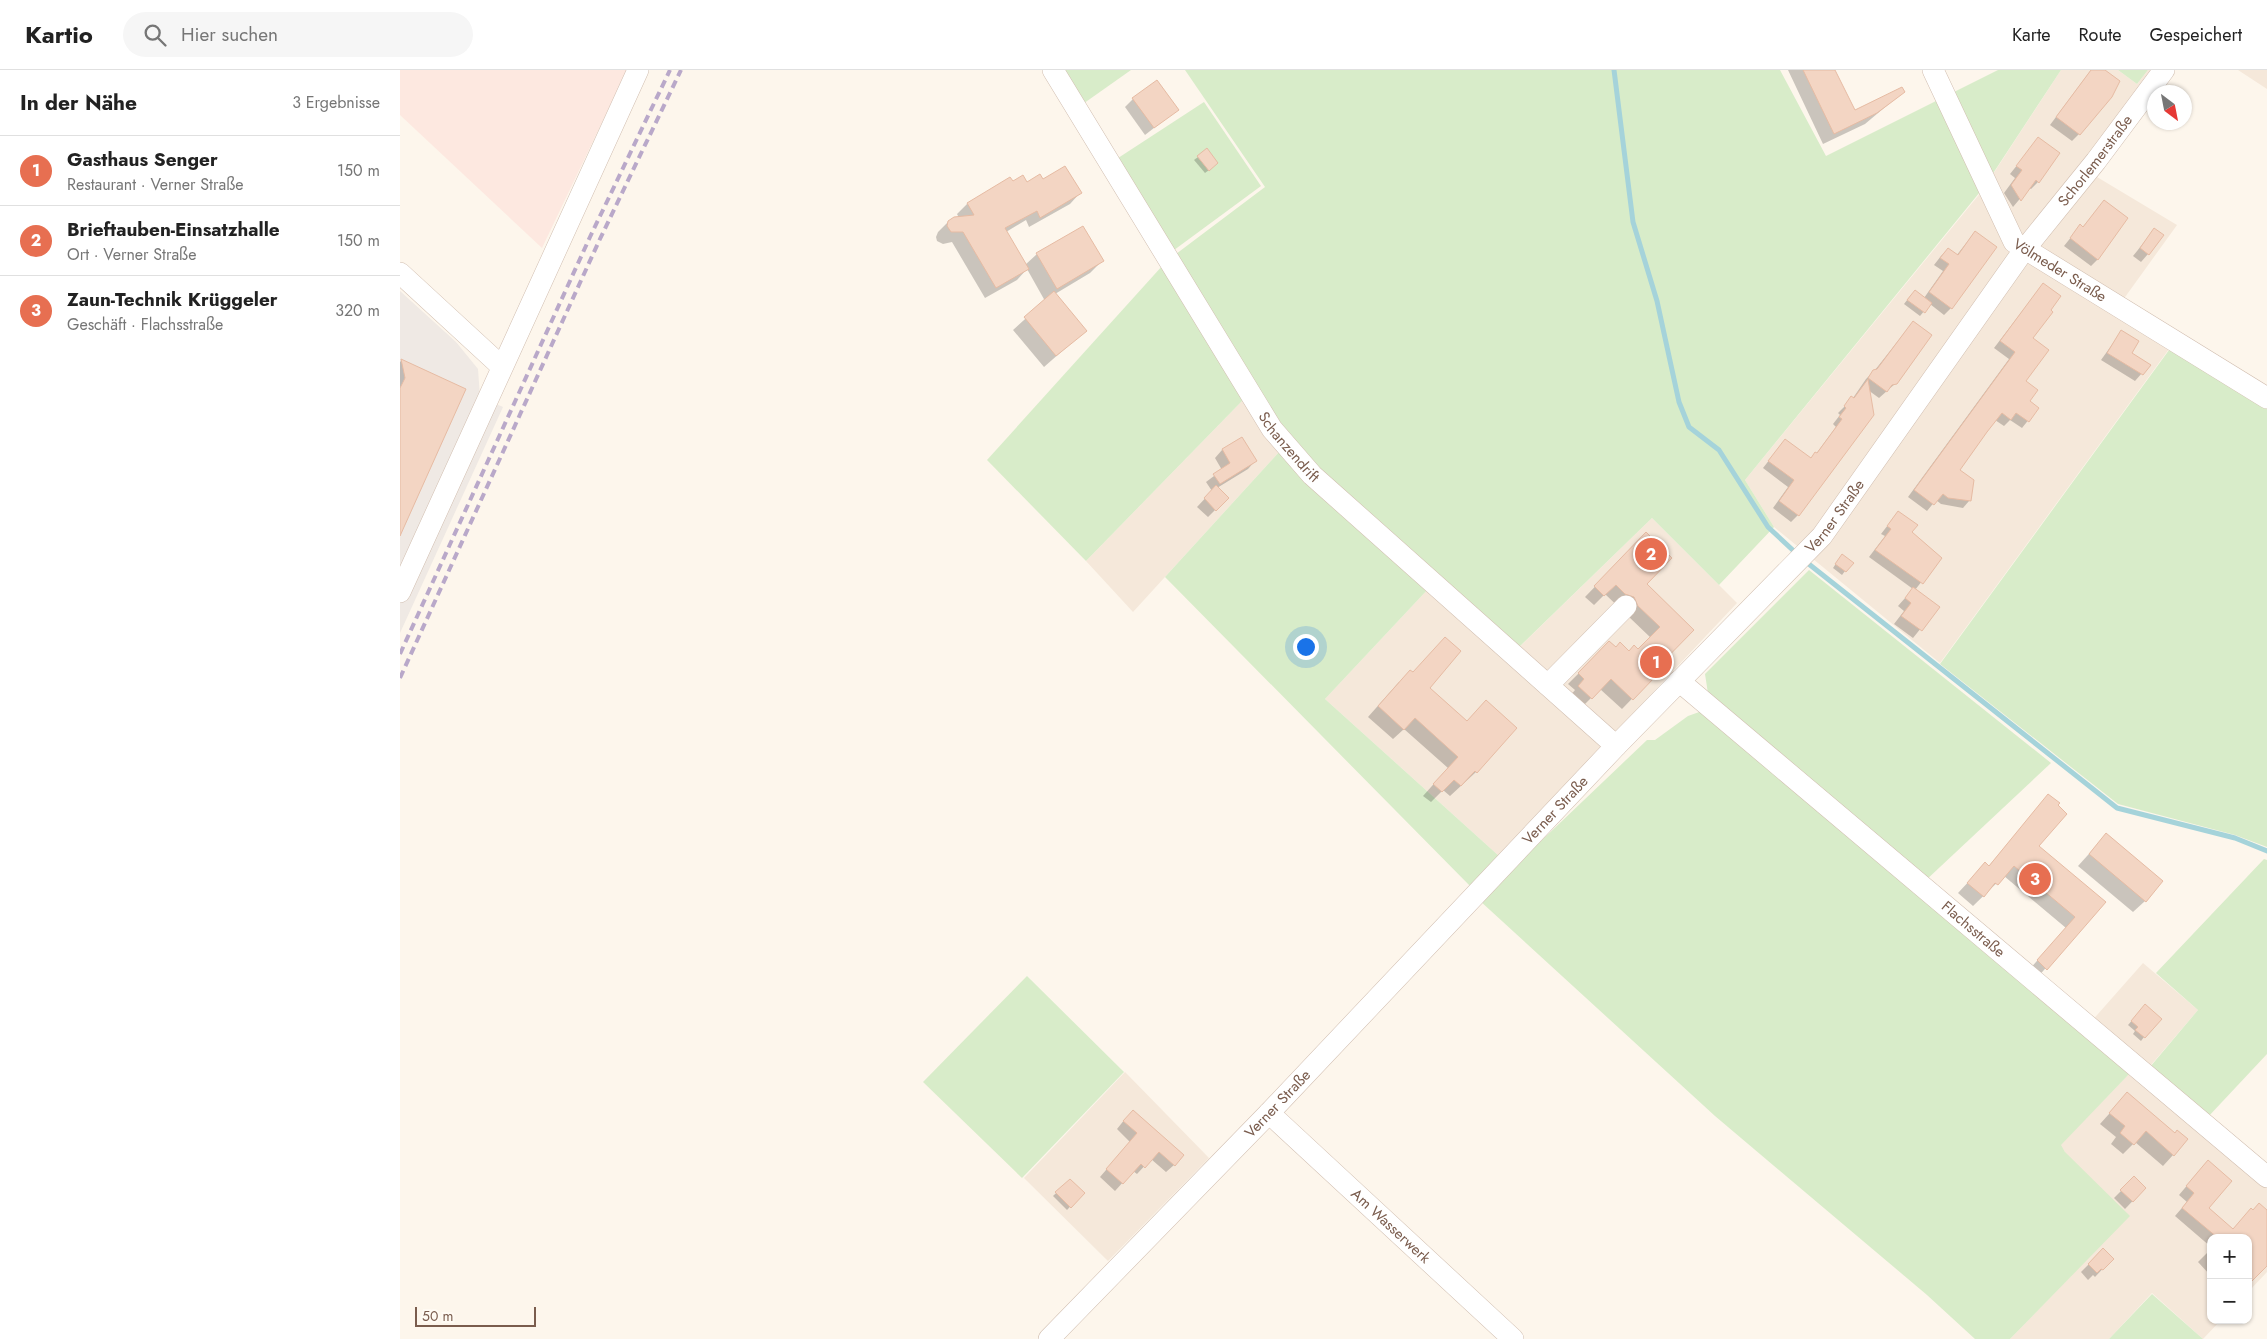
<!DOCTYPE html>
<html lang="de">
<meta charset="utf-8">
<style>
:root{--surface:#fff;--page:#f6f6f6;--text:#222;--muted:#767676;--line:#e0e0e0;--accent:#e76f51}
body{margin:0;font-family:Jost,sans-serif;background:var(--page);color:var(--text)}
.controls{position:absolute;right:15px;bottom:15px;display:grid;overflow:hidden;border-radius:10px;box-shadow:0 1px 4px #0004}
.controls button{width:45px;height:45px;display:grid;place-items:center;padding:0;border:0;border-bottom:1px solid var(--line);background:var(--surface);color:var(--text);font:25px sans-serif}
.compass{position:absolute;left:1747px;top:15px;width:45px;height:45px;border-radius:50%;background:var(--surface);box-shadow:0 1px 4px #0004;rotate:148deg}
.scale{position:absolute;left:15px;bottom:12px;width:121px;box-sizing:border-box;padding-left:5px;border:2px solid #7a5c4d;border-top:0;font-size:14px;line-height:18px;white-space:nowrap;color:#7a5c4d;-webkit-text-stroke:4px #fffaf3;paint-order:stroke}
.you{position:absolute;left:905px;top:576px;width:18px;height:18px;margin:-12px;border:4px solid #fff;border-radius:50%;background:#1a73e8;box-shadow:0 0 0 8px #1a73e833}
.badge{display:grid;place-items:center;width:32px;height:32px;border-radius:50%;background:var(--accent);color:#fff;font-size:16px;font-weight:700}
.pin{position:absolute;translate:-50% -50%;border:2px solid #fff;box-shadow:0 1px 5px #0006}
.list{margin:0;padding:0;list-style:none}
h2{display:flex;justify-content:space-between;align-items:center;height:65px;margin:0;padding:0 20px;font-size:21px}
h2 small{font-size:16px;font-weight:400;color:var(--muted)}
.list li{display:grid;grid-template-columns:32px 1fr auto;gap:15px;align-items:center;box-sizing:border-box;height:70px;padding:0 20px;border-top:1px solid var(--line)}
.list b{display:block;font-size:19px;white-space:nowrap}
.list p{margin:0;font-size:16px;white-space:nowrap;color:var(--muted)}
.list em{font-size:16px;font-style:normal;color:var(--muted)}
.icon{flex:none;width:28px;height:28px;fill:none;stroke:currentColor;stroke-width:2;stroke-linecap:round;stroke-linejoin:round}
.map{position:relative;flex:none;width:1867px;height:1269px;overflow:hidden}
header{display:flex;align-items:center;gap:30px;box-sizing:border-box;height:70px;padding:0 25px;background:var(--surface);border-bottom:1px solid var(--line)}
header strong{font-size:24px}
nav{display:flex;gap:28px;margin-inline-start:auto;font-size:18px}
.search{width:350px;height:45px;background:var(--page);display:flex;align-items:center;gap:12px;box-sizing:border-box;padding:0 18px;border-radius:28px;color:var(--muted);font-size:19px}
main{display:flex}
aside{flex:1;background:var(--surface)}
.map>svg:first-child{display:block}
.residential{fill:#f5e8da}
.commercial{fill:#fde8e0}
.industrial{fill:#efe9e4}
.green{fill:#d8ecc9}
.shadow{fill:#0003}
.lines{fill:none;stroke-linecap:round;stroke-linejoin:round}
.stream{stroke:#a5d3da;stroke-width:5}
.building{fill:#f3d5c3;stroke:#e6bba3}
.minor-casing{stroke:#d1beb0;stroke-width:22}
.minor{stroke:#fff;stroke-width:21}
.rail{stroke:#b9a8c9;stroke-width:4;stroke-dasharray:8 5;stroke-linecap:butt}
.labels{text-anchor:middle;stroke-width:4.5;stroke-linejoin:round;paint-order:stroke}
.street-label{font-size:15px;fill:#7a5c4d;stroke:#fffaf3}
</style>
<header>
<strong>Kartio</strong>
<div class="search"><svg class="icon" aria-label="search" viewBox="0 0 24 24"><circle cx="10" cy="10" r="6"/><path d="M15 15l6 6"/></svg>Hier suchen</div>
<nav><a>Karte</a><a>Route</a><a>Gespeichert</a></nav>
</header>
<main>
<aside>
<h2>In der Nähe<small>3 Ergebnisse</small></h2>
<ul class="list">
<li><span class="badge">1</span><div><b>Gasthaus Senger</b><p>Restaurant · Verner Straße</p></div><em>150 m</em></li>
<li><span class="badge">2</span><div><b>Brieftauben-Einsatzhalle</b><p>Ort · Verner Straße</p></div><em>150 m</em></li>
<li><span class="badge">3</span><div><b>Zaun-Technik Krüggeler</b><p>Geschäft · Flachsstraße</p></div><em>320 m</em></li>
</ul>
</aside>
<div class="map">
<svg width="1867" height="1269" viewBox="0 0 1867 1269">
<rect width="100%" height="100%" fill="#fdf6ec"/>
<g class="residential">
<path d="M1661,0H1718L1737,14L1748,0H1757L1692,104L1777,155L1715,241L1772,275L1540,593L1374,457L1345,410L1582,121Z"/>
<path d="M1838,0H1867V19Z"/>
<path d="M843,330L880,381L733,542L686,491Z"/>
<path d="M1252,448L1337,533L1099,786L925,629L1030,517L1110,586Z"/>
<path d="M1743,893L1798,940L1739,1009L1867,1118V1202L1848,1222V1168H1811V1250H1821L1803,1269L1752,1223L1709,1269H1610L1671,1206L1665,1082L1660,1075L1732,1001L1690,953Z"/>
<path d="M725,1002L809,1088L708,1191L624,1108Z"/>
</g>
<path class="commercial" d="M0,0H227L142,178L0,45Z"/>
<path class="industrial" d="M0,221L56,272L78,299L80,327L103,337L0,563Z"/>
<g class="green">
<path d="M659,0H731L680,36Z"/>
<path d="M785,0H1380L1426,86L1542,28L1584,117L1345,410L1374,457L1319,515L1252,448L1116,580L883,368L772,187L865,117Z"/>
<path d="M1598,0H1661L1590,108L1550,24Z"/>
<path d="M1718,0H1748L1737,14Z"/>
<path d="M804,32L861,116L770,183L712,92Z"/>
<path d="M763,195L843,330L686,491L587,390Z"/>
<path d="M1772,276L1867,337V777L1835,765L1718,734L1540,594Z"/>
<path d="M880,381L1030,517L925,629L1099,786L1071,817L765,507Z"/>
<path d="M1409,500L1651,693L1524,812L1309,630L1305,604Z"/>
<path d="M1302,641L1732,1001L1661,1075L1665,1082L1730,1146L1610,1269H1575L1527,1225L1315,1046L1079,830L1247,670H1255L1288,646Z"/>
<path d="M1864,789L1867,790V984L1807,1048L1750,997L1798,940L1756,903Z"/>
<path d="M627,906L724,1002L622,1108L523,1012Z"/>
<path d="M1752,1224L1803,1269H1709Z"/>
</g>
<g class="shadow">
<path d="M1388,0H1434L1454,42L1503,22L1465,54L1423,74Z"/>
<path d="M1691,0H1703L1679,64L1672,71L1650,55Z"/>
<path d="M733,29L777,40L745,65L725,37Z"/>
<path d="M1638,69V112L1631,119L1629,118L1613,137L1604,123L1615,108L1610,104Z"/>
<path d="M798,87L813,97L805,103L794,90Z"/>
<path d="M642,111L680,123L670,134L629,157L626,150L606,162L625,195L637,184L702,191L690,203L655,224L685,261L644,297L613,260L645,231L627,199L617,210L585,228L552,172L543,174L537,171L536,167L538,162L549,151L559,148L557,144L567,134L612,113Z"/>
<path d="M1704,132L1698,189L1691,196L1664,176L1680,156L1682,158Z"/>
<path d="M1754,160L1748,184L1741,192L1733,186Z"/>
<path d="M1575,162L1551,238L1544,245L1530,234L1520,246L1504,234L1511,225L1524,228L1543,201L1534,195L1541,186L1548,179L1556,186Z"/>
<path d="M1643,214L1624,311L1628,332L1638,338L1622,358L1610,350L1604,356L1595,350L1558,400L1569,431L1563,438L1541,434L1536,430L1527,441L1508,427L1609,289L1594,278Z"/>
<path d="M1513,252L1496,313L1479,328L1468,320L1398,445L1391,452L1373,438L1388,417L1363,398L1385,370L1410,389L1416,384L1436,357L1433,354L1440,345L1438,343L1453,328L1466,309L1475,300Z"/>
<path d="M1721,262L1730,284L1749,295L1735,311L1701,290Z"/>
<path d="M1,291L65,320L0,456V292Z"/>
<path d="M841,369L855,391L848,399L817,418L827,428L808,447L797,437L812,421L806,412L822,400L815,388L822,380Z"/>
<path d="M1498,442L1511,463L1540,488L1515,520L1538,537L1513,568L1494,554L1504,541L1498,536L1513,519L1469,487L1485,466L1481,464Z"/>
<path d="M1246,464L1245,514L1292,560L1250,604L1253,607L1222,639L1200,619L1181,638L1169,627L1175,620L1168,614L1210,572L1216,578L1229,582L1238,580L1251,568L1205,524L1194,535L1185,527Z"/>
<path d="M1439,489L1445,501L1442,505L1433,498Z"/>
<path d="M999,612L1029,618L1076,702L1050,726L1043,720L1031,732L1023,726L1048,698L1004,659L993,669L968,647Z"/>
<path d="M1639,736H1656L1637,776L1704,832L1636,909L1628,901L1666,858L1604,806L1573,836L1558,823L1585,794L1588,797Z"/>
<path d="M1706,765L1745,831L1733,842L1678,796Z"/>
<path d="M1742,939L1744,967L1741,971L1733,964L1735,961L1728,955Z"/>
<path d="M1727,1024L1773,1085L1763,1096L1735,1072L1723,1084L1711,1074L1716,1067L1700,1054Z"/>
<path d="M725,1049L774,1095L766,1102L751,1089L737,1104L733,1101L715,1121L700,1107L730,1072L717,1059Z"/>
<path d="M1800,1100L1807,1139L1832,1160L1853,1141L1867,1142V1194L1848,1168H1811V1177L1775,1146L1787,1132L1779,1125Z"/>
<path d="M1734,1108L1745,1118L1725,1139L1714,1128Z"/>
<path d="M670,1110L683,1123L667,1140L653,1126Z"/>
<path d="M1811,1179V1206L1798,1192Z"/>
<path d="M1703,1180L1712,1189L1695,1207L1693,1205L1688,1210L1681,1202Z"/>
</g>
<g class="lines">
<g class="stream">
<path d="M1214,0L1233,152L1257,231L1279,332L1289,357L1319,380L1368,457L1397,484"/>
<path d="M1405,491L1717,738L1835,768L1867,781"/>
</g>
</g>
<g class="building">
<path d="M1403,0H1435L1455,40L1502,17L1505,22L1477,43L1434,64Z"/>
<path d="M1691,0H1705L1720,11L1712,27L1680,65L1656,47Z"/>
<path d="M757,10L779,40L754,58L732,28Z"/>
<path d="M1638,67L1660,83L1639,113L1636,110L1621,131L1611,115L1622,100L1616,96Z"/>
<path d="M807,78L818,93L809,101L797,86Z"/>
<path d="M665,96L682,123L640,148L637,141L605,158L629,199L596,218L563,162H551L547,156L548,151L554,147L574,145L567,133L610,107L613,111L623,105L627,112L640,104L643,109Z"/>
<path d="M1704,130L1728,148L1698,190L1670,168L1680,154L1683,157Z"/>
<path d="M683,156L704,191L657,219L636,183Z"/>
<path d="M1754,158L1764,165L1749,185L1740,178Z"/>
<path d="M1575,161L1597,177L1552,239L1529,222L1549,194L1540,188L1548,178L1558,185Z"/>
<path d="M1643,213L1661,226L1651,240L1653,242L1633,268L1649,280L1626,311L1638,320L1630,331L1639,338L1629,352L1616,343L1611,350L1602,343L1587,362L1560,400L1574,410L1571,431L1548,428L1543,424L1534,435L1514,420L1615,282L1600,271Z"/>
<path d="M1515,220L1532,233L1525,243L1507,230Z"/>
<path d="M654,221L687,261L656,286L624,247Z"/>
<path d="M1513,251L1532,265L1497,314L1492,315L1487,322L1468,308L1473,300L1477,299Z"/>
<path d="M1721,260L1739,271L1732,283L1751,295L1743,305L1707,283Z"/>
<path d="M1,289L66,319L0,466V318L5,308Z"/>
<path d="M1468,309L1474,345L1399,446L1379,431L1394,410L1368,391L1385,369L1411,388L1415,382L1417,383L1442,349L1439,347L1446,338L1444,336L1451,326L1454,328Z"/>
<path d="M842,367L857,391L820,414L813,404L830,393L822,379Z"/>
<path d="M816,415L829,428L816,441L804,428Z"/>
<path d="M1498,441L1518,455L1512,462L1542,488L1523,514L1475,480L1491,459L1487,456Z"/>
<path d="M1246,462L1272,488L1247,514L1294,560L1251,604L1255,607L1233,630L1211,609L1192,629L1178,616L1184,609L1178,603L1209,571L1216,577L1220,572L1229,581L1234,575L1238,579L1260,557L1238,536L1234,527L1225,524L1216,515L1204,526L1194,516Z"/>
<path d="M1442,484L1454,493L1446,502L1435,494Z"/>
<path d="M1513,517L1540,537L1522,561L1501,546L1511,533L1505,528Z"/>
<path d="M1045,567L1061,581L1030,618L1067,651L1086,630L1117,658L1077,703L1075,701L1061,716L1054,710L1042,722L1033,714L1058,687L1015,648L1004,660L978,636L1010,600L1013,602Z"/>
<path d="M1648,724L1660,733L1658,735L1667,744L1639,776L1706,832L1647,900L1637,890L1675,847L1614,796L1598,815L1595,813L1584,827L1567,813L1585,792L1589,796Z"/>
<path d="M1706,763L1763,811L1746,832L1689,784Z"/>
<path d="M1745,934L1762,949L1745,968L1735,960L1738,957L1731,951Z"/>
<path d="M1727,1022L1775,1063L1777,1060L1788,1069L1774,1086L1746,1061L1734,1075L1720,1063L1725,1056L1709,1043Z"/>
<path d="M733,1040L784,1085L775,1096L759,1082L745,1098L741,1094L723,1114L706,1099L737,1063L723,1051Z"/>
<path d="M1808,1090L1832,1111L1809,1138L1833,1159L1851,1138L1853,1140L1859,1133L1867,1140V1196L1848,1215V1168H1818L1782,1138L1794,1123L1786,1116Z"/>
<path d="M1734,1106L1746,1118L1733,1132L1720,1120Z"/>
<path d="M670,1109L685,1123L671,1138L655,1122Z"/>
<path d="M1703,1178L1714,1189L1703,1200L1701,1199L1697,1203L1688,1194Z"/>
</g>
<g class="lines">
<g class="minor-casing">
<g id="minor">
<path id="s1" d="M653,0L872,359L912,405L1216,676"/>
<path id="s2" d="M1533,0L1614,172L1867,328"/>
<path d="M0,203L101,296"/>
<path d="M0,522L238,0"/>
<path id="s3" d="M1279,611L1867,1107"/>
<path d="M1148,615L1226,536"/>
<path id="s4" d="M869,1043L1113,1269"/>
<path id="s5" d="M649,1269L869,1043L1216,676L1422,466L1624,180L1696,91L1764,0"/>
</g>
</g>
<use href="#minor" class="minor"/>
<g class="rail">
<path d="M0,584L190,167L270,0"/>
<path d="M0,608L199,171L281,0"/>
</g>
</g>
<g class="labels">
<g class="street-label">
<text dy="5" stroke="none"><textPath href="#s5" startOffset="1579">Schorlemerstraße</textPath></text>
<text dy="5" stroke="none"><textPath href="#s2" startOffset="244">Völmeder Straße</textPath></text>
<text dy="5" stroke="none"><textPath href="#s1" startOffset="445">Schanzendrift</textPath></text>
<text dy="5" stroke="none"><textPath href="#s5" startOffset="1138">Verner Straße</textPath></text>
<text dy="5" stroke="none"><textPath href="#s5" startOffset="732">Verner Straße</textPath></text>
<text dy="5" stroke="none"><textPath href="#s3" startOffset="385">Flachsstraße</textPath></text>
<text dy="5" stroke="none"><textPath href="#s5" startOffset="328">Verner Straße</textPath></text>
<text dy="5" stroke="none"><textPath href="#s4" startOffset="166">Am Wasserwerk</textPath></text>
</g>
</g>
</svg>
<div class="controls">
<button>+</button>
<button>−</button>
</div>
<svg class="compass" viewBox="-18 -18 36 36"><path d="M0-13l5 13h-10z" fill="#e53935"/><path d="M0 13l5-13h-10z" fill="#767676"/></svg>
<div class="scale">50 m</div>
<div class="you"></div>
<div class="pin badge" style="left:1256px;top:592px">1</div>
<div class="pin badge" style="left:1251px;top:484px">2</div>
<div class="pin badge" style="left:1635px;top:809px">3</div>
</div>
</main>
